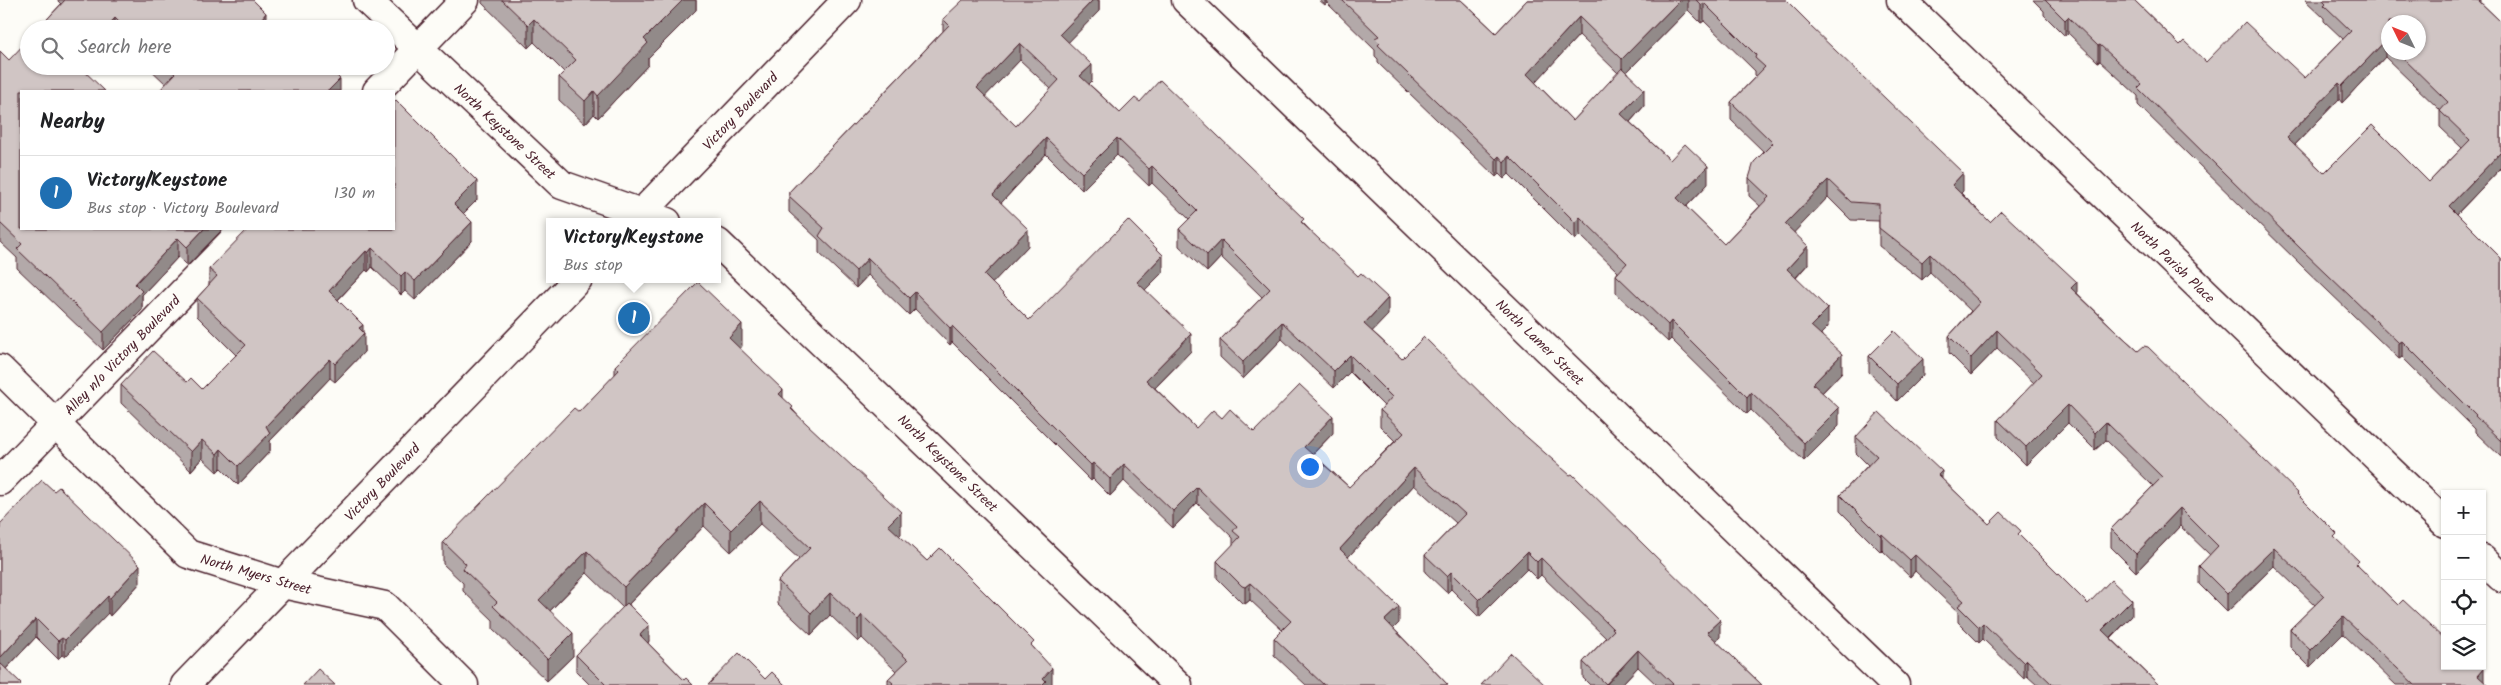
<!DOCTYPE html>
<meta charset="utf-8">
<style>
:root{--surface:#fff;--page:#f2f2f2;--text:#202124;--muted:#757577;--line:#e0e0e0;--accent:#1f6fb2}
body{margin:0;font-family:Kalam,sans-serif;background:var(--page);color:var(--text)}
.controls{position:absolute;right:15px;bottom:15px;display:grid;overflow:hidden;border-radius:0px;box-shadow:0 1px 4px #0004}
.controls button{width:45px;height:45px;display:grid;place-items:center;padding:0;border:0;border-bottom:1px solid var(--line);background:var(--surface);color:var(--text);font:25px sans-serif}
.compass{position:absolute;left:2381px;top:15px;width:45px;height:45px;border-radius:50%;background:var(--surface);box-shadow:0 1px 4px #0004;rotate:313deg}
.you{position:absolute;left:1309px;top:466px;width:18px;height:18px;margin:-12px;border:4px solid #fff;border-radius:50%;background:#1a73e8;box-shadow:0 0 0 8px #1a73e833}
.badge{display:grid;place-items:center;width:32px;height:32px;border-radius:50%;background:var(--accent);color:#fff;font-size:16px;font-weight:700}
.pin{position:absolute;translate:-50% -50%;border:2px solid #fff;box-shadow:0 1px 5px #0006}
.popup{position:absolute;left:546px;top:218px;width:175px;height:65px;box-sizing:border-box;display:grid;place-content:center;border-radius:0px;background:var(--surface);filter:drop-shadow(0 1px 4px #0005);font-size:16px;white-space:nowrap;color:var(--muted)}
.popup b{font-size:19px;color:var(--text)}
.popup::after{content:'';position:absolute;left:50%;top:100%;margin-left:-10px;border:10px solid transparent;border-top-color:var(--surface)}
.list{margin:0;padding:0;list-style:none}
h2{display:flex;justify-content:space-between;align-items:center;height:65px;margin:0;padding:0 20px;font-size:21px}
h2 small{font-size:16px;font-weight:400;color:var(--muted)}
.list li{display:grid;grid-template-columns:32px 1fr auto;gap:15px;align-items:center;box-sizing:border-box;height:75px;padding:0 20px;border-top:1px solid var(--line)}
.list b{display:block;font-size:19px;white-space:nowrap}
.list p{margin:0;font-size:16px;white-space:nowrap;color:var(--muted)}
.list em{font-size:16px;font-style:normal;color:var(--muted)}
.icon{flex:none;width:28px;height:28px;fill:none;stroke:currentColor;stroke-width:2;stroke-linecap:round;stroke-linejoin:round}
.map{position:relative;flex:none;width:2501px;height:685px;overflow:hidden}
.search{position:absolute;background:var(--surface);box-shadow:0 1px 4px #0004;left:20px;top:20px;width:375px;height:55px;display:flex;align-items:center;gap:12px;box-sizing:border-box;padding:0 18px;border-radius:28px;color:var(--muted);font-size:19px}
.panel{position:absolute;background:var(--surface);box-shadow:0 1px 4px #0004;left:20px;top:90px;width:375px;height:140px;border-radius:0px}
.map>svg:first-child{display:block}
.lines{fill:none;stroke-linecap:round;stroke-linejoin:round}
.minor-casing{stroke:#4a1f2b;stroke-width:31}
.major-casing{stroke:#4a1f2b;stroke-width:31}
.minor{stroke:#fdfcf7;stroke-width:28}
.major{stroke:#fdfcf7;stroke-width:28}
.wall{fill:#b3a9a9;stroke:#4a1f2b;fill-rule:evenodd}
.shaded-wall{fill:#928a89;stroke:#4a1f2b}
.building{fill:#d0c5c4;stroke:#4a1f2b;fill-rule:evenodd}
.labels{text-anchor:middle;stroke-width:5;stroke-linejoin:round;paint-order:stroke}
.street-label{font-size:14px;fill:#4a1f2b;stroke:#fdfcf7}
</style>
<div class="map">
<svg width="2501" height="685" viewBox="0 0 2501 685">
<rect width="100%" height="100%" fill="#fdfcf7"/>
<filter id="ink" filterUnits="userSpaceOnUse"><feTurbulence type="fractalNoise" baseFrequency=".02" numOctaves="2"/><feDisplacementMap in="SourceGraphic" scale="10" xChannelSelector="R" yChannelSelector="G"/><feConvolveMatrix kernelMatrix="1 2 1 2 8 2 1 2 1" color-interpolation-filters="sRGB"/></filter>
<g filter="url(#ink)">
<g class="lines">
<g class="minor-casing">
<g id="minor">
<path d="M367,0L562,185L667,222"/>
<path d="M1186,0L1895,685"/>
<path d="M1901,0L2445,523"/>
<path d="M377,91L465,0"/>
<path d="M718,243L1178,685"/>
<path d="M0,369L188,554L283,584L385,606L464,685"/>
<path d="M0,481L244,229"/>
<path d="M2482,559L2501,577"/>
</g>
</g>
<g class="major-casing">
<g id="major">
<path d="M633,222L847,0"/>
<path d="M185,685L578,279"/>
</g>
</g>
<use href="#minor" class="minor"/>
<use href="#major" class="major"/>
</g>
<g class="wall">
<path d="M58,0H253L266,22L274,29H38L61,4L58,1Z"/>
<path d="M482,0H696V10L648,58V65L598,118L594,114L585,124L559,100V77L564,72L534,42L528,48L482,3Z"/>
<path d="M1099,0V11L1068,42L1092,81L1089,84L1120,113L1140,102L1304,224L1388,315L1372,331L1402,359L1720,637L1716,641L1762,685H1657L1638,667L1621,685H1590L1583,678V662L1606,638L1541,575L1537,579L1527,569L1479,617L1451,589L1447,593L1425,572V555L1456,523L1414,485L1348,557L1399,623L1393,628L1448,685H1306L1274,655V638L1282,630L1250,600L1245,604L1242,603L1217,578V561L1233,545V538L1197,503L1173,528L1124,481L1110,496L1093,479L1091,481L952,342L950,345L915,309L909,315L868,275L856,288L819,253V240L789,212V192L943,31V19ZM1020,60L1051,89L1016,126L985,96ZM1046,154L1082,190L1117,155L1149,186L1152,183L1189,219L1179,229V246L1207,272L1221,257L1262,297L1220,340V357L1243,379L1282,339L1334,388L1350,372L1384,406L1380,410V426L1395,441L1349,487L1313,454L1333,433L1254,432L1222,418L1196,428L1155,388L1191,351L1145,290L1163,272L1029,320L992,283L1028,246L1001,203Z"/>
<path d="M1319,0H1461L1496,33L1527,0H1786L1810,27L1963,191L1961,193L1990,222L2077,293L2116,331L2298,496L2359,567L2398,605L2488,685H2396L2343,634L2310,667L2290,647V629L2315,605L2274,566L2227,612L2199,584V566L2210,555L2180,526L2136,572L2111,547V529L2153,486L2106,440L2095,450L2068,423L2026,465L1998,437V420L2034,383L1997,348L1971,375L1949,353V336L1971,311L1930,272L1922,280L1879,246V221L1851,220L1828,197L1794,232L1808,264L1796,278L1828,327L1821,334L1842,372L1822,393L1839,426L1804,461L1751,410L1747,414L1671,339L1668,342L1616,293V275L1618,272L1580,235L1575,240L1509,174L1504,179L1499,174L1496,177L1378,63V59L1375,56V50L1327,3L1325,5ZM1688,10L1701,23L1704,21L1755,71V75L1756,76L1731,102V120L1764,152L1749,178V196L1760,206L1724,244L1686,207L1708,184L1670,160L1630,122L1644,106L1627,72ZM1579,35L1618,73L1573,121L1535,82Z"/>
<path d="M2033,0H2134L2180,45L2206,62L2305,78L2343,39L2324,21V18L2305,0H2481V3L2501,22V168L2457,214L2501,258V457L2475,432V429L2402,357L2399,359L2303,267L2138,105V96L2100,61L2098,62L2068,33L2065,36L2044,15V11ZM2388,22L2418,52H2388ZM2385,57L2440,110V127L2462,148L2429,182L2324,173L2295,145L2339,99L2342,103Z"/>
<path d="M0,51L9,60L84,71L223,229L187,266L178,257L142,295V310L103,350L17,268V258L0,242Z"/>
<path d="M147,66H327L340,91L166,84Z"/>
<path d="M477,200L463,214L472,241L415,300L405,291L401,295L372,267L368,272L366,270L338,300L363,332L364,352L335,382L330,378L270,441V451L238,485L221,468L217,472L202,458L191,471L121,403V385L187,382L202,389L236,355L197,316V298L209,285V269Z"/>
<path d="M742,346L740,349L901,534L899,536L927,561L1034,648L1052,685H888V679L896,671L862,638L858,642L830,615L811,635L778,604V581L799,559L760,524L731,552L704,526L629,604L649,641L648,643L684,680L693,685H590L576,671V655L623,608L587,573L550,611L573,656L547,681L493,629V620L463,591V583L443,564V542L579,412L615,375V366Z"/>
<path d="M1869,356L1923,375L1897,401L1869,372Z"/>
<path d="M1856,437L1942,479L1989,524L2021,538L2088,604L2132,616L2111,638L2159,685H2037L2027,676L2024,679L1983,639L1979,643L1958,622V612L1915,571L1910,577L1882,550L1881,552L1840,511V495L1868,465L1856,453Z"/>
<path d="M0,524L140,583L110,616L108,613L65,657L62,655L58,659L36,637L6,669L21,685H0Z"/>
</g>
<g class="shaded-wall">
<path d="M683,0H696V10L648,58V65L598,118V96L644,39Z"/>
<path d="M1093,0H1099V11L1060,51V34Z"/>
<path d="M1325,0H1327V3L1325,5Z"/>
<path d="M1680,0H1688V10L1622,77V59Z"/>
<path d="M1704,3V21L1701,23V5Z"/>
<path d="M266,13V29L262,18Z"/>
<path d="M1579,17V35L1527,92V74Z"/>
<path d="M2068,17V33L2065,36V20Z"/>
<path d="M115,18V29H105Z"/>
<path d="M534,19V42L528,48V25Z"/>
<path d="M2385,41V57L2342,103V86Z"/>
<path d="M1020,43V60L977,105V88Z"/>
<path d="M2100,45V61L2098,62V46Z"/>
<path d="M1092,65V81L1080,93V76Z"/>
<path d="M74,66H88L74,80Z"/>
<path d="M340,79V91H328Z"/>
<path d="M2339,83V99L2287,153V137Z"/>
<path d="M1644,89V106L1621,132V114Z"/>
<path d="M594,91V114L585,124V101Z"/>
<path d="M1046,138V154L993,212V195Z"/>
<path d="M1117,138V155L1082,190V173Z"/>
<path d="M2501,152V168L2449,222V206Z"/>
<path d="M1499,156V174L1496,177V159Z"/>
<path d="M1509,156V174L1504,179V162Z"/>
<path d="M1152,166V183L1149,186V169Z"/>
<path d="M1708,166V184L1677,216V198Z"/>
<path d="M1963,173V191L1952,203V185Z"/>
<path d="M1828,180V197L1785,242V224Z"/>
<path d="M477,181V200L454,223V204Z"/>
<path d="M1580,217V235L1575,240V222Z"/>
<path d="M472,222V241L415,300V281Z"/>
<path d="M204,229H223L187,266V247Z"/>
<path d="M1028,229V246L984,292V275Z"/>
<path d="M178,238V257L142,295V310L103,350V332L135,284Z"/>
<path d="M1221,240V257L1207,272V255Z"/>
<path d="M1808,246V264L1787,287V269Z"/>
<path d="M372,248V267L368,272V253Z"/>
<path d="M366,251V270L329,309V291Z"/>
<path d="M1930,254V272L1922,280V262Z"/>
<path d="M1163,255V272L1137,298V282Z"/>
<path d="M868,258V275L856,288V271Z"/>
<path d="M405,272V291L401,295V276Z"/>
<path d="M2077,282V300L2071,288Z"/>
<path d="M915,292V309L909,315V298Z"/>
<path d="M1388,298V315L1364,340V324Z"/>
<path d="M1828,309V327L1811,344V326Z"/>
<path d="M1671,321V339L1668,342V325Z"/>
<path d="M1282,322V339L1243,379V362Z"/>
<path d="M742,324V346L729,360V338Z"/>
<path d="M363,325V335L364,333V352L335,382V364L359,328Z"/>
<path d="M952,326V342L950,345V328Z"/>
<path d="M1997,330V348L1971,375V358Z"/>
<path d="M1191,334V351L1146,397V380Z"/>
<path d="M2402,341V357L2399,359V343Z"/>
<path d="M1842,354V372L1813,402V384Z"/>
<path d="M1350,355V372L1334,388V371Z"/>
<path d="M330,359V378L270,441V451L238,485V466L266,426Z"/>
<path d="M1923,359V375L1897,401V384Z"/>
<path d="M783,390V412L779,394Z"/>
<path d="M1751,392V410L1747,414V397Z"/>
<path d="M2068,405V423L2026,465V447Z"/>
<path d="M1839,408V426L1804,461V443Z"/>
<path d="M1333,416V433L1304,463V447Z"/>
<path d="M2106,422V440L2095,450V433Z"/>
<path d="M202,440V458L191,471V452Z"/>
<path d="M221,449V468L217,472V454Z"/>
<path d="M1093,463V479L1091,481V465Z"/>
<path d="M1124,464V481L1110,496V479Z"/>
<path d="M1414,468V485L1340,566V549Z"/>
<path d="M1942,471V488L1938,475Z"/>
<path d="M1197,487V503L1173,528V511Z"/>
<path d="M760,501V524L731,552V530Z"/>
<path d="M704,503V526L624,609V587Z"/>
<path d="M2180,508V526L2136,572V554Z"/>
<path d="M901,512V534L888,547V525Z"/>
<path d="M1882,534V550L1881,552V536Z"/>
<path d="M2274,548V566L2227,612V594Z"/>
<path d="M587,551V573L539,622V600Z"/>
<path d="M1527,552V569L1479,617V600Z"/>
<path d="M1915,555V571L1910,577V560Z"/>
<path d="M1541,558V575L1537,579V562Z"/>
<path d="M140,565V583L110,616V598Z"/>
<path d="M1451,572V589L1447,593V576Z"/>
<path d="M1250,583V600L1245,604V587Z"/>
<path d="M830,593V615L811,635V613Z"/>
<path d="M108,596V613L65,657V640Z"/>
<path d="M2132,600V616L2102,646V630Z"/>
<path d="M1399,607V623L1385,637V620Z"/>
<path d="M862,615V638L858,642V620Z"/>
<path d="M2343,617V634L2310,667V650Z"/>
<path d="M36,619V637L0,675V658Z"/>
<path d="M1720,620V637L1707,649V632Z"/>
<path d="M1983,623V639L1979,643V627Z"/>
<path d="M649,625V641L640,652V635Z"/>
<path d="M573,633V656L547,681V659Z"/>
<path d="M62,638V655L58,659V641Z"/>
<path d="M1638,650V667L1621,685H1606Z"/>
<path d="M2027,660V676L2024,679V663Z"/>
<path d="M1052,668V685H1042L1043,678Z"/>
<path d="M2484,669V685L2478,676Z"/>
</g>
<g class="building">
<path d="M65,0H253L266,13L262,18L274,29H126L115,18L105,29H38Z"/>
<path d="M502,0H683L644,39L648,43L598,96L594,91L585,101L559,77L576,60L534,19L528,25Z"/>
<path d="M963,0H1093L1060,34L1092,65L1080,76L1120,113L1135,98L1140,102L1160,80L1304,219L1301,222L1358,276L1361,273L1388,298L1364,324L1402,359L1424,337L1512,424L1570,475L1572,474L1720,620L1707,632L1762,685H1674L1638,650L1606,684L1583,662L1614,630L1541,558L1537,562L1527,552L1479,600L1451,572L1447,576L1425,555L1465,514L1414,468L1340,549L1399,607L1385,620L1448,685H1324L1274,638L1291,621L1250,583L1245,587L1242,586L1217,561L1240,537L1233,531L1237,526L1197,487L1173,511L1124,464L1110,479L1093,463L1091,465L952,326L950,328L915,292L909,298L868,258L856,271L819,236L824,228L789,196V192L949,25L943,19ZM1020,43L1059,80L1016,126L977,88ZM1046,138L1082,173L1117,138L1149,169L1152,166L1197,211L1179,229L1207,255L1221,240L1270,289L1220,340L1243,362L1282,322L1334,371L1350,355L1392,397L1380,410L1404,433L1349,487L1304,447L1333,416L1300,385L1254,432L1230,409L1222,418L1213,410L1196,428L1146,380L1191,334L1137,282L1163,255L1128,220L1029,320L984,275L1028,229L993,195Z"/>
<path d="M1342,0H1461L1496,33L1527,0H1680L1622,59L1579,17L1527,74L1573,121L1622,68L1644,89L1621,114L1670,160L1685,144L1708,166L1677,198L1724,244L1769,197L1749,178L1754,162L1773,143L1731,102L1765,67L1755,58L1756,55L1704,3L1701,5L1696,0H1786L1810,24L1809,25L1963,173L1952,185L1990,222L2001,211L2077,282L2071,288L2116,331L2138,351L2144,346L2148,347L2298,493L2297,494L2337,534L2334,537L2359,561L2356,564L2398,605L2403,600L2445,639V666H2481L2484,669L2478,676L2488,685H2415L2343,617L2310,650L2290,629L2324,596L2274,548L2227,594L2199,566L2218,546L2180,508L2136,554L2111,529L2162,477L2106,422L2095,433L2068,405L2026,447L1998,420L2042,374L1997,330L1971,358L1949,336L1980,302L1930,254L1922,262L1879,228V204L1851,202L1828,180L1785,224L1808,246L1787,269L1828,309L1811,326L1842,354L1813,384L1839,408L1804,443L1751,392L1747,397L1671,321L1668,325L1616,275L1627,263L1580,217L1575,222L1509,156L1504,162L1499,156L1496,159L1378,45L1380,43L1375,38L1379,36Z"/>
<path d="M2045,0H2134L2180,45L2184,41L2206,62L2245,22L2305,78L2351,31L2324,5L2326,3L2323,0H2478L2501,22V152L2449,206L2501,258V441L2475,416L2476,415L2402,341L2399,343L2303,251L2138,88L2142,84L2100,45L2098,46L2068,17L2065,20ZM2388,22H2418V52H2397L2448,102L2440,111L2470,140L2429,182L2372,125L2324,173L2287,137L2339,83L2342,86L2385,41L2388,45Z"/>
<path d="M29,39V66H79L105,91H21V229H204L187,247L178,238L135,284L142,291L103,332L17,249L22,244L0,223V51L9,60Z"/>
<path d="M167,66H327L340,79L328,91H159L175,74Z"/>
<path d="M396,100L477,181L454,204L472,222L415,281L405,272L401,276L372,248L368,253L366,251L329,291L363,325L359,328L364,333L335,364L330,359L266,426L270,433L238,466L221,449L217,454L202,440L191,452L121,385L153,351L187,382L191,378L202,389L246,345L197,298L217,276L209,269L248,229H394V102Z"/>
<path d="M698,282L742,324L729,338L783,390L779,394L793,407L791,409L901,512L888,525L927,561L940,548L1034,642L1031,645L1052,668L1043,678L1046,681L1042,685H891L893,683L888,679L908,660L862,615L858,620L830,593L811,613L778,581L810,548L760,501L731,530L704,503L624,587L587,551L539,600L573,633L547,659L493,606L497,602L463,569L466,564L443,542L574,408L579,412L619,370L615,366Z"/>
<path d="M1894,331L1923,359L1897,384L1869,356Z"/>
<path d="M1879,412L1942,471L1938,475L1989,524L2001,512L2021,531L2018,534L2088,604L2111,580L2132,600L2102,630L2159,685H2053L2027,660L2024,663L1983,623L1979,627L1958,606L1964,601L1915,555L1910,560L1882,534L1881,536L1840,495L1877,456L1856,437Z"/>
<path d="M42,480L54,491L59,487L140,565L110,598L108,596L65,640L62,638L58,641L36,619L0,658V524Z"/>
<path d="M627,603L649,625L640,635L684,680L686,678L693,685H606L576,655Z"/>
<path d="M739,653L765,679L772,672L785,685H708Z"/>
<path d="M1511,653L1545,685H1481Z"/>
<path d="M0,663L21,683L19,685H0Z"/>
<path d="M318,669L335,685H303Z"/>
</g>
</g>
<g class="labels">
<g class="street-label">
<text transform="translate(740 111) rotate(-46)" y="5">Victory Boulevard</text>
<text transform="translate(505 131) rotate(43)" y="5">North Keystone Street</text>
<text transform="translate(2173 262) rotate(44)" y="5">North Parish Place</text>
<text transform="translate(1540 342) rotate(44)" y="5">North Lamer Street</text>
<text transform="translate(122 355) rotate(-46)" y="5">Alley n/o Victory Boulevard</text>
<text transform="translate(948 463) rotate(44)" y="5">North Keystone Street</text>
<text transform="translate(382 482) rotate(-46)" y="5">Victory Boulevard</text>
<text transform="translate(256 574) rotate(16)" y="5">North Myers Street</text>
</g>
</g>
</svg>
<div class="controls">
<button>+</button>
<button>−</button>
<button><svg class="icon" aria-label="locate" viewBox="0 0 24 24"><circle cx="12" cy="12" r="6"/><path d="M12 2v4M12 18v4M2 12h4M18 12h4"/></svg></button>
<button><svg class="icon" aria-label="layers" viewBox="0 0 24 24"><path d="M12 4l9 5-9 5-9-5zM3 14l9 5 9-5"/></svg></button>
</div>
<svg class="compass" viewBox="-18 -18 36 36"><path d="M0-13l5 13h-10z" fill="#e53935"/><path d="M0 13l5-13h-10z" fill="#757577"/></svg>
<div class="you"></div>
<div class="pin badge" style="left:634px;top:318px">1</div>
<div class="popup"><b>Victory/Keystone</b>Bus stop</div>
<div class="search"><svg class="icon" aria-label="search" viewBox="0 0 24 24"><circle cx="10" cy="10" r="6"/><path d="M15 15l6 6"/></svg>Search here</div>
<section class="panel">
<h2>Nearby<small></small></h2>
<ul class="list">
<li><span class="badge">1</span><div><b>Victory/Keystone</b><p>Bus stop · Victory Boulevard</p></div><em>130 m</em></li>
</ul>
</section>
</div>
